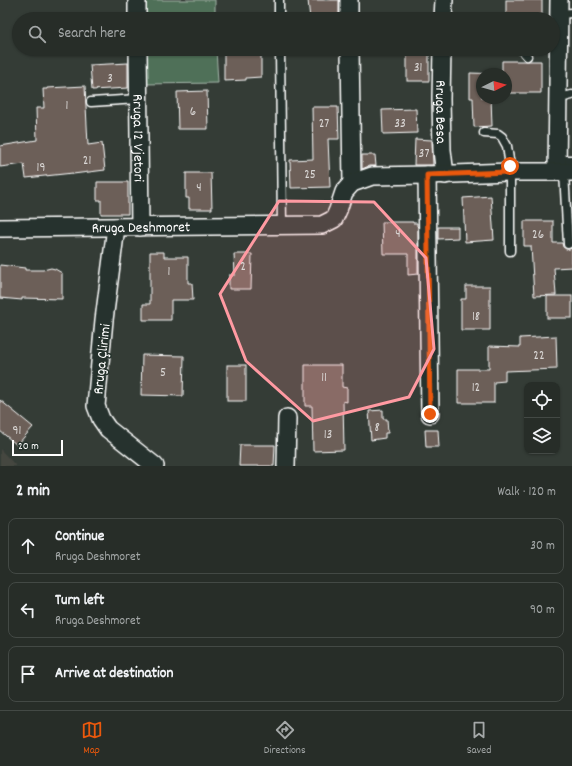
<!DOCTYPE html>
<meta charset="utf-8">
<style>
:root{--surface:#272d28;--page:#333934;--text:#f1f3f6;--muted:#a4a8a8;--line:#434945;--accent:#ea580c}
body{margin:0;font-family:Dekko,sans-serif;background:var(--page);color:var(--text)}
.controls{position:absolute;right:12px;bottom:12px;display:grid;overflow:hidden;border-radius:8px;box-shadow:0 1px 3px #0004}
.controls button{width:36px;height:36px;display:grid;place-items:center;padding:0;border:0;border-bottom:1px solid var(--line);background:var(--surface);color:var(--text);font:20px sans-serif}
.compass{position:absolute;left:476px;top:68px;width:36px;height:36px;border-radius:50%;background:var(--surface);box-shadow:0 1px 3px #0004;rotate:85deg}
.scale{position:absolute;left:12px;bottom:10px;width:51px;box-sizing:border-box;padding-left:4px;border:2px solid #fff;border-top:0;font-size:11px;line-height:14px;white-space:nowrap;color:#fff;-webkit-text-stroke:3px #26332d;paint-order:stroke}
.stop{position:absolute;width:12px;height:12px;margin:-9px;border:3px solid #ea580c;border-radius:50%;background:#fff}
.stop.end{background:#ea580c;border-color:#fff;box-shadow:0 1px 4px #0008}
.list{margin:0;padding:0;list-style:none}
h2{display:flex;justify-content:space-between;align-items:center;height:52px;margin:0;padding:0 16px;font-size:17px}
h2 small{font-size:13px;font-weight:400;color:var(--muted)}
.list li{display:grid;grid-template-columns:26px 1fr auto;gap:12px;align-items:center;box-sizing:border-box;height:56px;margin:0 8px 8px;padding:0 8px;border:1px solid var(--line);border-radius:8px}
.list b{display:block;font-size:15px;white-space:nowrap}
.list p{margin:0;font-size:13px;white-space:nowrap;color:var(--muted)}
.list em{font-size:13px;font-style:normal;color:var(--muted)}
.icon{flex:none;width:22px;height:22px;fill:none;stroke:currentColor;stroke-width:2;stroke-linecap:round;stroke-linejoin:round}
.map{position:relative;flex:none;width:572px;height:466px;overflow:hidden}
.search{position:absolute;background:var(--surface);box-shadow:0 1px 3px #0004;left:12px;right:12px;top:12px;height:44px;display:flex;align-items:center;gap:10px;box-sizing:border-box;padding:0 14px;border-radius:22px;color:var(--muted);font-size:15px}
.sheet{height:244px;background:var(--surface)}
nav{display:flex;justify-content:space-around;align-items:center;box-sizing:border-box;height:56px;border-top:1px solid var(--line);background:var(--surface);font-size:11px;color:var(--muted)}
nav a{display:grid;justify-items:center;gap:2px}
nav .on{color:var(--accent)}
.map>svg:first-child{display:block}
.built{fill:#454640}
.green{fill:#4f7059;stroke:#a7b8ac}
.building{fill:#6c5f58;stroke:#fff}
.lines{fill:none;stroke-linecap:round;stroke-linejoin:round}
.service-casing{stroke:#fff;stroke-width:11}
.minor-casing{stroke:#fff;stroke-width:20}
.service{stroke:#26332d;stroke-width:8}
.minor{stroke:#26332d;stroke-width:17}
.route{stroke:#ea580c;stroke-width:5}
.marked{fill:#ff9aa2;fill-opacity:0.2;stroke:#ff9aa2;stroke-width:3;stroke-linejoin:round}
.labels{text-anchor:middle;stroke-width:3;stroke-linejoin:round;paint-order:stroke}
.number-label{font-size:13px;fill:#dad7d5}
.street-label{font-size:15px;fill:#fff;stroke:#26332d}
</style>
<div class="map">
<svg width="572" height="466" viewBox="0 0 572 466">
<rect width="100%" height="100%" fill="#343c36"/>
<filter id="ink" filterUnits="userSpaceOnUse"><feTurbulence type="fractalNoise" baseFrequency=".025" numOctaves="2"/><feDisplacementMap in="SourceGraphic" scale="8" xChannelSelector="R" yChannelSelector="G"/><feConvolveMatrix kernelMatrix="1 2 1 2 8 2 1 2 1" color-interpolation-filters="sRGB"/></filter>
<g filter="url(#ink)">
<path class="built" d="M0,449L16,466H0Z"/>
<g class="green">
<rect x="142" y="0" width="73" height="19"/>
<path d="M143,49H216L218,83L143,84Z"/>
</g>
<g class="building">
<path d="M308,0H339V19H310Z"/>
<rect x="506" y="0" width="36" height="19"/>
<path d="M224,49H261V77L246,78V80L224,81Z"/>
<rect x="407" y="51" width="22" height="30"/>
<path d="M502,61H541V93H506V74H482V98H499H491L492,126L474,127L473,98H470V73L502,74Z"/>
<path d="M128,63V88L92,90L90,65Z"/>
<path d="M85,86L88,145L102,143L105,170L73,174V173L26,178L24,164L0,167V146L37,140L36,108H44L43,89H47V88Z"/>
<path d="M207,91L208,129H178L177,92Z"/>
<path d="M312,107H338L339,139H328L330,187L291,188L290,160L313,159Z"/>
<path d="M416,109L417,133L383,134L382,110Z"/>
<path d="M415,139L432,140L433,165H414Z"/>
<path d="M362,155H375L376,166H369L362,169Z"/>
<path d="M186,173H211L212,209H189V198H186Z"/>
<path d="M97,182H128V214H101V200H97Z"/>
<path d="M491,196L494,240L465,242L463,198Z"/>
<path d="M524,221H553V243H562L563,247L566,249H569L572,248V267L554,268L556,295L534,296L531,246H524Z"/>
<path d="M382,222H413V223H417V226L418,227V274L408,275V254H383Z"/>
<path d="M438,227H458V238L438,239Z"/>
<path d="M150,252H164V257H188V283H192L193,300H171V320H143V304H150Z"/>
<path d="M234,254H252L251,289H229V275H235Z"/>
<path d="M0,265L25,268V270H43L51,268L55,269L62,273V299L22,298V300L0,298Z"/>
<path d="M466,286H490V330H461V299H466Z"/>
<rect x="547" y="296" width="25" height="22"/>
<path d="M556,336L557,369L505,371V381L494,382V403H458V369H489V346L520,347V338Z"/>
<path d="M142,355L184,356L183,396L141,395Z"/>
<rect x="227" y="365" width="19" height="36"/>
<path d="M305,365H342V387L347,388V402L343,401L344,450L313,451L312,406H305Z"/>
<path d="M0,400L33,427L17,445L0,431Z"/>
<path d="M383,410V419H387L388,433H385V438L371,440L369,411Z"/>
<path d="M425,430H438L439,447H426Z"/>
<path d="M240,445H275L274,466H239Z"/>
</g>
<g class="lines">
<g class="service-casing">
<g id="service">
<path d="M279,0V19"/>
<path d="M559,14L572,13"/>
<path d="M280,49L282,226"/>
<path d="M521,49L527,56"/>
<path d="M558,96L564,97L572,95"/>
<path d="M91,102L138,99"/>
<path d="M484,133L498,134L502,137L507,146L510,166V251"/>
<path d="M557,160H572"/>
<path d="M564,172L568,244"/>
</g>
</g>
<g class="minor-casing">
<g id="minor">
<path d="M137,0V19"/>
<path d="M349,0V19"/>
<path d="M443,19L444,0"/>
<path id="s1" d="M138,49L140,227"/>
<path d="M350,49L352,183"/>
<path id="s2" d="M442,49L441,99L442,150L445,175"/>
<path d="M557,172L559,0"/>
<path d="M427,175L430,414"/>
<path d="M116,227L104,320L96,406L101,419L108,429L155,466"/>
<path id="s3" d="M0,228L322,225L334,219L338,210L344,192L352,183L372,176L427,175L509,172H572"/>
<path d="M286,466L287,418"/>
</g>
</g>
<use href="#service" class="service"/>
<use href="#minor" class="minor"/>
</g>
</g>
<g class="lines" filter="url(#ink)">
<path class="route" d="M430,414L427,175L509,172L510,166"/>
</g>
<path class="marked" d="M279,201L374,202L426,258L434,349L409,397L313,421L246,361L220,294Z"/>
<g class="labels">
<g class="number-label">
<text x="418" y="71">31</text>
<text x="110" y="82">3</text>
<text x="67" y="109">1</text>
<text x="193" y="115">6</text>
<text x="324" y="127">27</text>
<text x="400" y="127">33</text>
<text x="424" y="157">37</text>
<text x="87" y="164">21</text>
<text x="41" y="171">19</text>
<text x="310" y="178">25</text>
<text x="199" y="191">4</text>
<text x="398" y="237">4</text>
<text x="538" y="238">26</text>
<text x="243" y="270">2</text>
<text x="169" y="275">1</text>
<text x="476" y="320">18</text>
<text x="539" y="359">22</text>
<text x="163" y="376">5</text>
<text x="324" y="381">11</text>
<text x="476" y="391">12</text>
<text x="377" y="431">8</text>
<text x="17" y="434">91</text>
<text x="328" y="438">13</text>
</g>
<g class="street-label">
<text dy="5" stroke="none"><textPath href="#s2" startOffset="63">Rruga Besa</textPath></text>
<text dy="5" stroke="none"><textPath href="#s1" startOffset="89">Rruga 12 Vjetori</textPath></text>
<text dy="5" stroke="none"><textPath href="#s3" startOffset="141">Rruga Deshmoret</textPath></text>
<text transform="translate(101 359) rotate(-84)" y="5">Rruga Çlirimi</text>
</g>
</g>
</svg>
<div class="controls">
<button><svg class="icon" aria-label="locate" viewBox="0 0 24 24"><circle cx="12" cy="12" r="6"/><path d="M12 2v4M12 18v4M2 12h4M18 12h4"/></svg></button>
<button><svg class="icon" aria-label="layers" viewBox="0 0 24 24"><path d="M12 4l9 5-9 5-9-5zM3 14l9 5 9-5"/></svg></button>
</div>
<svg class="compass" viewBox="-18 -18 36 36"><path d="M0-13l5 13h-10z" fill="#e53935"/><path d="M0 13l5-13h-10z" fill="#a4a8a8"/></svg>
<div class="scale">20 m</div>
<div class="stop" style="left:510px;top:166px"></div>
<div class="stop end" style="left:430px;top:414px"></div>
<div class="search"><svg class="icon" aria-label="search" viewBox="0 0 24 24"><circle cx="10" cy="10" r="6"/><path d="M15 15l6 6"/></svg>Search here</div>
</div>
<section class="sheet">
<h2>2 min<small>Walk · 120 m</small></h2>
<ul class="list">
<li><svg class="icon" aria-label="ahead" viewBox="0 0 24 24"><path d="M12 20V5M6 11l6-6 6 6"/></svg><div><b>Continue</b><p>Rruga Deshmoret</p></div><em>30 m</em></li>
<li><svg class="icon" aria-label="left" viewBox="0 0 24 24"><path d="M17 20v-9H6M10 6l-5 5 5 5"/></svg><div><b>Turn left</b><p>Rruga Deshmoret</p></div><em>90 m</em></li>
<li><svg class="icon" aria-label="arrive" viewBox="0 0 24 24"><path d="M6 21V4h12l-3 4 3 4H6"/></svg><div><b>Arrive at destination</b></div></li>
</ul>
</section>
<nav>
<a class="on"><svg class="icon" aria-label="map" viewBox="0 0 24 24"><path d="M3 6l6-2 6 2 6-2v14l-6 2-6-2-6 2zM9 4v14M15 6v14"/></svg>Map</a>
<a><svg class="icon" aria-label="directions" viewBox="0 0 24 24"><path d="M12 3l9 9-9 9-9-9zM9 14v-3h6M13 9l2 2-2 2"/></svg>Directions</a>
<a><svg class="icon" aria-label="saved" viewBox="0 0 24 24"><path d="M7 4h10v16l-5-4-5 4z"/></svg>Saved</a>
</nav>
